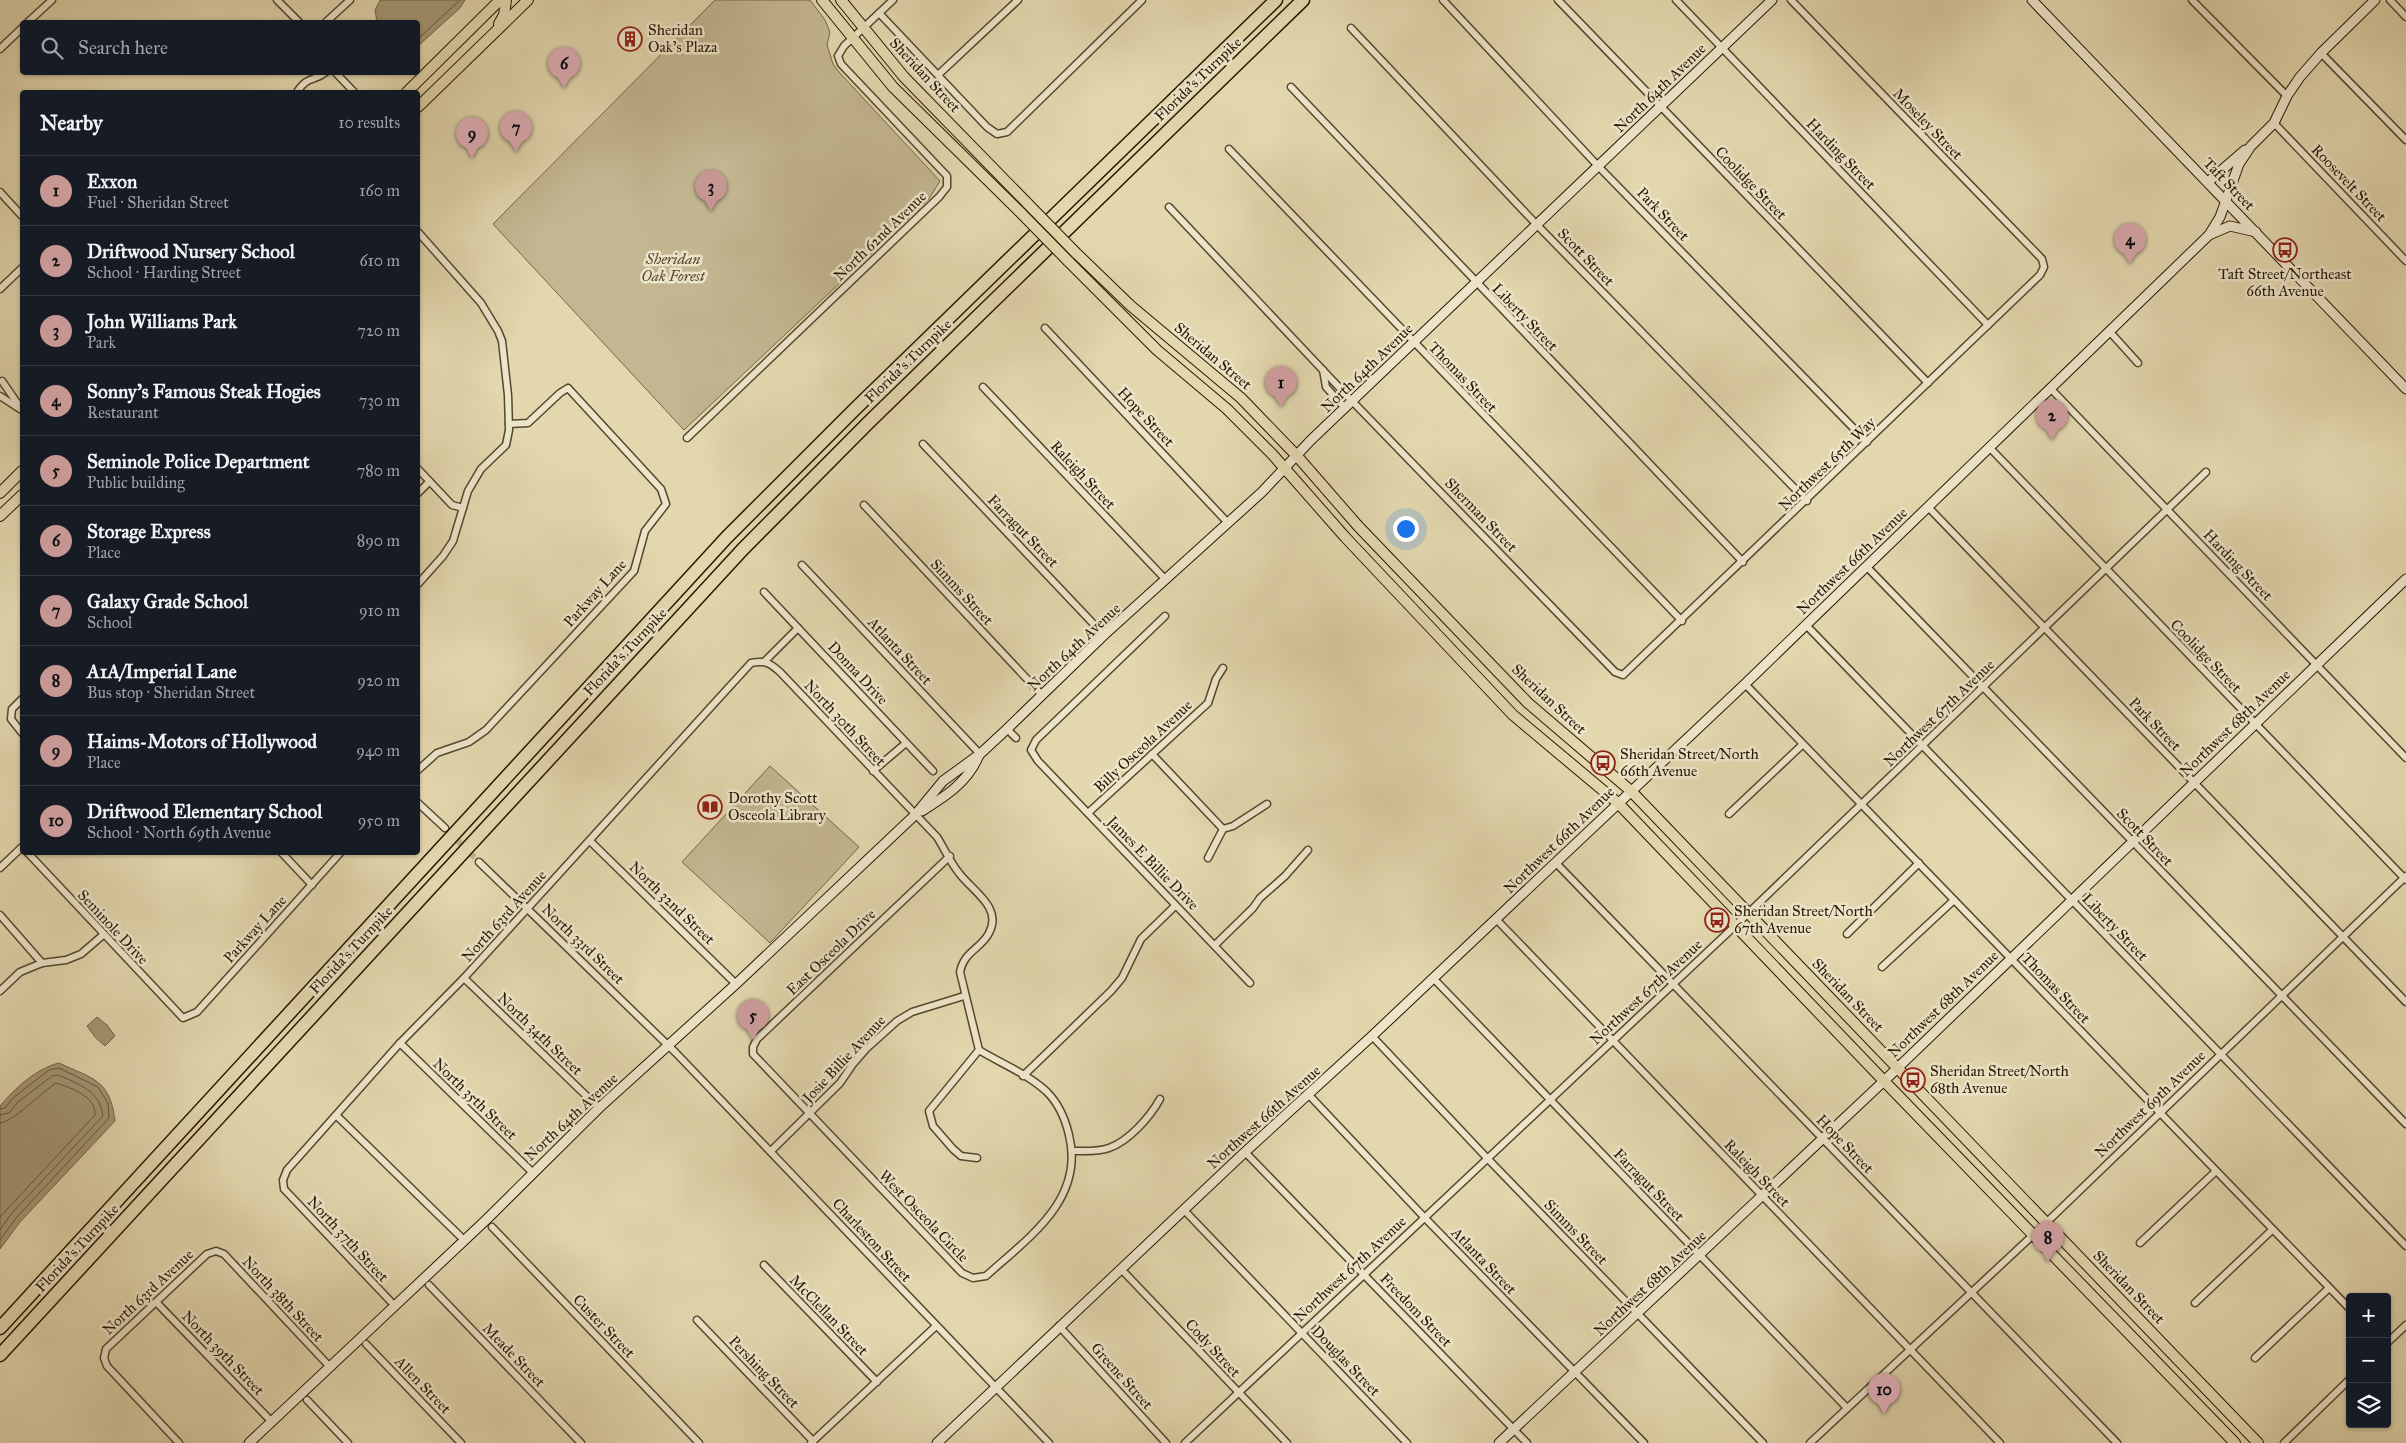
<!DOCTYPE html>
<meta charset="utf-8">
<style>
:root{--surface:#171b24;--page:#242831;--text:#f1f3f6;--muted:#9ea1a6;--line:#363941;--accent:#c59692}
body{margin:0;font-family:"IM FELL Great Primer",serif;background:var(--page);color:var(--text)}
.controls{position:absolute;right:15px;bottom:15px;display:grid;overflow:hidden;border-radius:5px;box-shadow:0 1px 4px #0004}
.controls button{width:45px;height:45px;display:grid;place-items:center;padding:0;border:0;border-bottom:1px solid var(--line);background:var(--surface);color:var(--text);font:25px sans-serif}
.you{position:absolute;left:1405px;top:528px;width:18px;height:18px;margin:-12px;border:4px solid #fff;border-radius:50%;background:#1a73e8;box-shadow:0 0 0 8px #1a73e833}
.badge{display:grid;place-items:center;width:32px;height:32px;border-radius:50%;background:var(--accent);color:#111;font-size:16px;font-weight:700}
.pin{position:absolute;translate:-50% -41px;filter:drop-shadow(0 1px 2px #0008)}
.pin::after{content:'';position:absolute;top:26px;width:18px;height:15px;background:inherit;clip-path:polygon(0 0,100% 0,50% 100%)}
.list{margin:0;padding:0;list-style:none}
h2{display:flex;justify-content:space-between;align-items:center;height:65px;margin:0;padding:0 20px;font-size:21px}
h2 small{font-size:16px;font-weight:400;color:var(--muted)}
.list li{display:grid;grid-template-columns:32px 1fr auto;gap:15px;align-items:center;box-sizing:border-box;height:70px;padding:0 20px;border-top:1px solid var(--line)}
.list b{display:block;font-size:19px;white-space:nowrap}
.list p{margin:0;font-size:16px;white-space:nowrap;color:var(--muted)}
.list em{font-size:16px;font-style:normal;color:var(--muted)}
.icon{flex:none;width:28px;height:28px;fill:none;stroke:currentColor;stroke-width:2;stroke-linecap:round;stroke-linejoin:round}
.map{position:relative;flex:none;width:2406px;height:1443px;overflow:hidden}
.search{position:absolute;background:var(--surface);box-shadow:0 1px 4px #0004;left:20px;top:20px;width:400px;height:55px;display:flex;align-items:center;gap:12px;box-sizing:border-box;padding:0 18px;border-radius:5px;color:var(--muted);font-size:19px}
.panel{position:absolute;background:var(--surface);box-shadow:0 1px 4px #0004;left:20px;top:90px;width:400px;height:765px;border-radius:5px}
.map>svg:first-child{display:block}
.green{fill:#c3b691;stroke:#74664a}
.water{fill:#a39674;stroke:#716347}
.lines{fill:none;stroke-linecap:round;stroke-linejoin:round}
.shore{stroke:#64563c;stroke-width:1}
.street-tunnel{stroke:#bdb18c;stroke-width:6;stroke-dasharray:6 3;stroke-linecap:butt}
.street-casing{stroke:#55472e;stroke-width:9}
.secondary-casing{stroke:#261703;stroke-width:11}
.primary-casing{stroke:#261703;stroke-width:12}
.highway-casing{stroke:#261703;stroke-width:15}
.street{stroke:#ede5ca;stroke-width:6}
.secondary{stroke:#ede5ca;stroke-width:9}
.primary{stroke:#e3d7ae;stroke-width:10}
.highway{stroke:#e3d7ae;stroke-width:12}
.primary-bridge-casing{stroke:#261703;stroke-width:12;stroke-linecap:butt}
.primary-bridge{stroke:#e3d7ae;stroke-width:10}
.labels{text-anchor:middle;stroke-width:5;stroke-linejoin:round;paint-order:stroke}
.poi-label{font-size:15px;fill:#261703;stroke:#ede5ca;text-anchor:start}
.street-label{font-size:15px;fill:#261703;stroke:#ede5ca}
.park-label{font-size:15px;font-style:italic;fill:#55472e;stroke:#ede5ca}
</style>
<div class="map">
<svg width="2406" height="1443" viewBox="0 0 2406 1443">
<rect width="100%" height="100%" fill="#e3d7ae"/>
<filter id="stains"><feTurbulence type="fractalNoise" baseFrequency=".004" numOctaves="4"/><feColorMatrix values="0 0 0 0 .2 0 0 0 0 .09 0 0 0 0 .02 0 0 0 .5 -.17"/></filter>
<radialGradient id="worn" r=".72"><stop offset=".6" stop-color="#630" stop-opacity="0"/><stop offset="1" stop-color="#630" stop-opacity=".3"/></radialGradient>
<g class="green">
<path d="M715,0H810L825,20L830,32L827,45L833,64L839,72L940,181L929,199L684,430L493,224Z"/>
<path d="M770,766L859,847L770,943L682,862Z"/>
</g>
<g class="water">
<path d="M380,0H465L460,8L418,46V22H377L375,10Z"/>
<path d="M97,1017L107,1025L115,1036L105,1046L95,1037L87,1026Z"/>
<path d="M59,1063C93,1079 110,1079 115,1121L20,1222L0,1249V1106C14,1089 37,1068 59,1063Z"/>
</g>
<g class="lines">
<g class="shore">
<path d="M418,39L460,0"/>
<path d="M0,1109L5,1108L13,1098L49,1070L59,1068L98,1087L108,1103L109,1118L16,1218L0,1240"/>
<path d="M0,1115L9,1113L18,1102L52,1076L58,1075C79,1084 100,1091 103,1116L11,1214L0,1230"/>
<path d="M0,1123C13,1122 42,1092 56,1083C71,1088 96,1096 95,1115L0,1217"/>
</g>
<path class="street-tunnel" d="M445,828L479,862"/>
<g class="street-casing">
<g id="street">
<path d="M277,0L299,22"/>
<path d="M1443,0L1598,166L1867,442"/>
<path d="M1558,0L1928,383"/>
<path d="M1676,0L1988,325"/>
<path d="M2192,0L2287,96"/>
<path d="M2390,0L2406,17"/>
<path d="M879,13L987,127L997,134L1007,132L1142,0"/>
<path d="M28,22L52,0"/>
<path d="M326,22L350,0"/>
<path d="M1351,28L1537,225L1807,501"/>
<path d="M0,49L22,28"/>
<path d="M2321,53L2406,140"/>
<path d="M335,72L354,92"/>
<path d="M939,74L1018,0"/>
<path d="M1291,87L1743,562"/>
<path d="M297,92C308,75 314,82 326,72"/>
<path d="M2274,123L2406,261"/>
<path d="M1229,149L1682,621"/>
<path d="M0,192L22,216"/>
<path d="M1169,207L1352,401L1615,672L1623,675L2040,275L2044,267L2042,259L1791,0"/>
<path d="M418,232L481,303L498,331L502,341L508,395L509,430L506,445L481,469L468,491L453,541L443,556L418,584"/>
<path d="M0,289L22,268"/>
<path d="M1045,328L1228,523"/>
<path d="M2110,332L2138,363"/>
<path d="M1323,370L1326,387L1345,408"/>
<path d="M2,381L22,410"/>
<path d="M983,387L1166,580"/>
<path d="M2051,389L2406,758"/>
<path d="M0,396L20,409"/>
<path d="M687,438L939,197L947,187V176L841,64L838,56L844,46L893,0"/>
<path d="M923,444L1104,635"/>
<path d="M1990,448L2406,880"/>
<path d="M418,469L452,505L463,508"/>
<path d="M418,493L429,482"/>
<path d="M864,505L1042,695"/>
<path d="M1928,507L2406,1002"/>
<path d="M802,565L980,754"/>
<path d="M1867,567L2406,1124"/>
<path d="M764,592L933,771"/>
<path d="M1165,616L1036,740L1031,750L1038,761L1250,983"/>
<path d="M1806,625L2406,1246"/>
<path d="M765,661L798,628"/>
<path d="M1745,684L2350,1309"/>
<path d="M22,699L12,709L11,719L22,733"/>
<path d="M1007,729L1016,738"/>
<path d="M1152,754L1223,829"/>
<path d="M418,770L437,753L469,742L486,730L634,571L645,531L666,504L661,489L568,388L560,393L528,423L509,424"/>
<path d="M873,771L906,743"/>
<path d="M418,803L445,828"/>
<path d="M1088,813L1208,703L1216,679L1223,668"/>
<path d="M1729,814L1802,745"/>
<path d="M590,841L736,984"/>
<path d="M27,852L183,1018L197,1012L341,852"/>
<path d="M281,852L312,885"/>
<path d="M1208,858L1223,829L1233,826L1267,804"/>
<path d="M479,862L676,1053L1049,1443"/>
<path d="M1556,863L2117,1443"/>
<path d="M0,868L22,847"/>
<path d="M0,915L42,963"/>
<path d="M1496,919L2000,1443"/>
<path d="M1847,934L1919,863"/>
<path d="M1215,945L1253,908L1260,898L1285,876L1308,850"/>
<path d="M1882,967L1954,900"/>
<path d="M464,978L599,1108"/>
<path d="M1434,979L1847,1408"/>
<path d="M0,991L20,972L42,963L66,960L81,954L103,935"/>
<path d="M1372,1036L1487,1158L1763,1443"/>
<path d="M400,1043L532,1172"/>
<path d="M1023,1076L1111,991L1122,978L1141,939L1175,906"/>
<path d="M1309,1095L1424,1217L1644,1443"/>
<path d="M337,1116L464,1240"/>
<path d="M771,1151L840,1083L853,1064L866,1049L897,1021L912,1012L964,996"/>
<path d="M1073,1151C1085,1151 1098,1152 1109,1148C1129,1141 1150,1117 1160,1099"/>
<path d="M1245,1152L1527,1443"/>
<path d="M977,1158L961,1156L953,1149L933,1126L929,1111L979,1050"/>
<path d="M1184,1210L1407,1443"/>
<path d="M492,1227L699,1443"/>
<path d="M2140,1243L2216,1171"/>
<path d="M764,1265L877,1382"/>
<path d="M1121,1269L1287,1443"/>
<path d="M429,1285L581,1443"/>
<path d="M156,1302L271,1421"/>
<path d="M2195,1303L2272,1230"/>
<path d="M394,1305L284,1189L283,1180L287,1170L400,1043L464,978L751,663C765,660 770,663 780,672L937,837C944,848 950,862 959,873C972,891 1003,907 989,933C981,949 964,951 960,972L979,1050C1000,1063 1028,1074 1047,1092C1059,1104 1065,1118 1069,1135C1085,1200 1028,1238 986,1276L973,1278L962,1273L753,1054V1047L757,1039L950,856"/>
<path d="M697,1320L813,1441"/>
<path d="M1059,1326L1166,1443"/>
<path d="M2387,1343L2406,1325"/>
<path d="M366,1344L461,1443"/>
<path d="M2255,1358L2329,1288"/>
<path d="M307,1400L348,1443"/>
<path d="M179,1443L107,1366L104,1358L106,1349L207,1254L216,1251L224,1254L330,1367"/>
<path d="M811,1443L936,1326"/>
<path d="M1185,1443L1736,925L2206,472"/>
<path d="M1810,1443L2046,1223L2406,876"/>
<path d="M2284,1443L2350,1379"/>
</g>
</g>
<g class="secondary-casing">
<g id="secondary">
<path d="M2032,0L2406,389"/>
<path d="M2208,182L2245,150"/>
<path d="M2209,235L2230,226L2256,232"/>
<path d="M922,811C946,796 968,782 979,755"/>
<path d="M249,1443L486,1220L599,1108L736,984L915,815L943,781L980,754L1007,729L1104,635L1262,492L1311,440L1772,0"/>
<path d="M937,1443L1245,1152L1372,1036L1745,684L2209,235L2220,217L2239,164L2251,146L2274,123L2287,96L2300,77L2321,53L2375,0"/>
<path d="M1499,1443L1884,1081L2406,579"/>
</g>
</g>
<g class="primary-casing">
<g id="primary">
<path d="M822,0L893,87L1019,211"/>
<path d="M841,0L904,77L1028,204"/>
<path d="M499,24L504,15L506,0"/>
<path d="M407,92L500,0"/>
<path d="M418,107L528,0"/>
<path d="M1076,253L1131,306L1241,398L1297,456L1358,526L1528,703L1631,791L2258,1443"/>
<path d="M1068,261L1157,350L1227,409L1273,455L1345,537L1513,715L1618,803L1884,1081L2235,1443"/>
<path d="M0,493L22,471"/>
<path d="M0,516L22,495"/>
</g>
</g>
<g class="highway-casing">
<g id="highway">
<path d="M0,1328L727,537L854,410L1276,0"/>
<path d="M0,1355L743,549L868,423L1303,0"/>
</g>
</g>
<use href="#street" class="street"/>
<use href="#secondary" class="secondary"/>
<use href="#primary" class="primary"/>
<use href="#highway" class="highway"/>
<g class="primary-bridge-casing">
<g id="primary-bridge">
<path d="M1028,204L1076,253"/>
<path d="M1019,211L1068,261"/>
</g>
</g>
<use href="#primary-bridge" class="primary-bridge"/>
</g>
<defs>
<g id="building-ring" transform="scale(1.25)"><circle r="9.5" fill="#ede5ca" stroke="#8f2418" stroke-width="1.5"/><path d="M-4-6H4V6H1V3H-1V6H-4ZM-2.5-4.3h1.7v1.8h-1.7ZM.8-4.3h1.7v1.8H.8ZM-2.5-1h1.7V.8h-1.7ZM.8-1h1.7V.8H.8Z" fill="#8f2418"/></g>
<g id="bus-ring" transform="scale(1.25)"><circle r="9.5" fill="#ede5ca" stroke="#8f2418" stroke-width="1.5"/><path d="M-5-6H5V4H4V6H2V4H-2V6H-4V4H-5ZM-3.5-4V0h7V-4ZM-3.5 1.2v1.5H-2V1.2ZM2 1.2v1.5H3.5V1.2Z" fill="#8f2418"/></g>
<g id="library-ring" transform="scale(1.25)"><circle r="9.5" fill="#ede5ca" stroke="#8f2418" stroke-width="1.5"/><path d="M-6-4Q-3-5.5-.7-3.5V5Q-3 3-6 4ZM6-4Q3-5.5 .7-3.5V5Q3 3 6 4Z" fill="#8f2418"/></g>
</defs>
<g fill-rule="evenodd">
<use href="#building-ring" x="630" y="39"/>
<use href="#bus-ring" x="2285" y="250"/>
<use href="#bus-ring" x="1603" y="763"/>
<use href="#library-ring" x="710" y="807"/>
<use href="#bus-ring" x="1717" y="920"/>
<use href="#bus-ring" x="1913" y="1080"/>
</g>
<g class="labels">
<g class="poi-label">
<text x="648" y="35">Sheridan<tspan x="648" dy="17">Oak's Plaza</tspan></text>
<text x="2285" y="279" text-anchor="middle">Taft Street/Northeast<tspan x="2285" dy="17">66th Avenue</tspan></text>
<text x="1620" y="759">Sheridan Street/North<tspan x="1620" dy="17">66th Avenue</tspan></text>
<text x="728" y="803">Dorothy Scott<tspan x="728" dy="17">Osceola Library</tspan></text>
<text x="1734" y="916">Sheridan Street/North<tspan x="1734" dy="17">67th Avenue</tspan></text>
<text x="1930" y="1076">Sheridan Street/North<tspan x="1930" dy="17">68th Avenue</tspan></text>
</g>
<g class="street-label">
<text transform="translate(925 75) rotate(47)" y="5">Sheridan Street</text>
<text transform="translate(1198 79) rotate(-44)" y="5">Florida's Turnpike</text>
<text transform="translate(1660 88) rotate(-44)" y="5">North 64th Avenue</text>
<text transform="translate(1928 124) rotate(46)" y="5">Moseley Street</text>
<text transform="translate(1841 154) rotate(46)" y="5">Harding Street</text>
<text transform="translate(1751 183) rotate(46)" y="5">Coolidge Street</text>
<text transform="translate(2349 183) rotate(46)" y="5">Roosevelt Street</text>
<text transform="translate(2229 184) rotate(46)" y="5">Taft Street</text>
<text transform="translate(1663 214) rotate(46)" y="5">Park Street</text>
<text transform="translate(880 236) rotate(-44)" y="5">North 62nd Avenue</text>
<text transform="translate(1586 257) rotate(46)" y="5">Scott Street</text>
<text transform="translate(1525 317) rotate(46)" y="5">Liberty Street</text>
<text transform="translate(1213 356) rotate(40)" y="5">Sheridan Street</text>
<text transform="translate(908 361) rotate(-44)" y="5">Florida's Turnpike</text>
<text transform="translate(1367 368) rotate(-44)" y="5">North 64th Avenue</text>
<text transform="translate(1463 377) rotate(46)" y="5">Thomas Street</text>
<text transform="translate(1146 417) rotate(47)" y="5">Hope Street</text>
<text transform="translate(1827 464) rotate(-44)" y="5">Northwest 65th Way</text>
<text transform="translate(1083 475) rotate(47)" y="5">Raleigh Street</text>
<text transform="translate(1481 515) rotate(46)" y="5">Sherman Street</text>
<text transform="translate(1023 531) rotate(46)" y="5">Farragut Street</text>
<text transform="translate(1852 561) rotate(-44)" y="5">Northwest 66th Avenue</text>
<text transform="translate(2238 565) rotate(46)" y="5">Harding Street</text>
<text transform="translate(962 592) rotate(47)" y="5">Simms Street</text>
<text transform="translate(595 593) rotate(-48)" y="5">Parkway Lane</text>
<text transform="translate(1074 647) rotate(-43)" y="5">North 64th Avenue</text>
<text transform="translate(900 651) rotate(47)" y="5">Atlanta Street</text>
<text transform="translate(625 652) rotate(-47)" y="5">Florida's Turnpike</text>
<text transform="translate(2206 656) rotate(46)" y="5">Coolidge Street</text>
<text transform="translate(858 673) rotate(47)" y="5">Donna Drive</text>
<text transform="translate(1549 699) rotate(43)" y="5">Sheridan Street</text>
<text transform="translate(1939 713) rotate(-44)" y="5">Northwest 67th Avenue</text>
<text transform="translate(845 723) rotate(47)" y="5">North 30th Street</text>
<text transform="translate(2235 723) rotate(-44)" y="5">Northwest 68th Avenue</text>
<text transform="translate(2155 724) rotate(46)" y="5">Park Street</text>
<text transform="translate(1143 746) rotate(-43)" y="5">Billy Osceola Avenue</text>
<text transform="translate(2145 837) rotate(46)" y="5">Scott Street</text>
<text transform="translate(1559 840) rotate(-44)" y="5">Northwest 66th Avenue</text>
<text transform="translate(1153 863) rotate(46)" y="5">James E Billie Drive</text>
<text transform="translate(672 903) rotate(44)" y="5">North 32nd Street</text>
<text transform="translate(504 916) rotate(-48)" y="5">North 63rd Avenue</text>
<text transform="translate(113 927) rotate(47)" y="5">Seminole Drive</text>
<text transform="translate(2115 927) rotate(46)" y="5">Liberty Street</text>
<text transform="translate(255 929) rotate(-48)" y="5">Parkway Lane</text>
<text transform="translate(583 944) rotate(44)" y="5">North 33rd Street</text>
<text transform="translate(351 950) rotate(-47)" y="5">Florida's Turnpike</text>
<text transform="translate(831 952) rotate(-44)" y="5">East Osceola Drive</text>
<text transform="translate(2056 988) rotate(46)" y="5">Thomas Street</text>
<text transform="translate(1646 992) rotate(-43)" y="5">Northwest 67th Avenue</text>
<text transform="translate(1848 995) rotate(46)" y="5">Sheridan Street</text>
<text transform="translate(1943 1004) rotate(-44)" y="5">Northwest 68th Avenue</text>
<text transform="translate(540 1034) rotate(44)" y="5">North 34th Street</text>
<text transform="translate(844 1059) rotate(-47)" y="5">Josie Billie Avenue</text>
<text transform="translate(475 1099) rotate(44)" y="5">North 35th Street</text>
<text transform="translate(2150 1104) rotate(-44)" y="5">Northwest 69th Avenue</text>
<text transform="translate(571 1117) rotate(-43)" y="5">North 64th Avenue</text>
<text transform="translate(1264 1117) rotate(-42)" y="5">Northwest 66th Avenue</text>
<text transform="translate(1845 1144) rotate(46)" y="5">Hope Street</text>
<text transform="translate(1757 1173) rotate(46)" y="5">Raleigh Street</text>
<text transform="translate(1649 1185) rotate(46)" y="5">Farragut Street</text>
<text transform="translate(924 1216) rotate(46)" y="5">West Osceola Circle</text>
<text transform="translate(1576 1232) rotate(46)" y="5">Simms Street</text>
<text transform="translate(348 1239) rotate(47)" y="5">North 37th Street</text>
<text transform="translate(872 1240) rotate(47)" y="5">Charleston Street</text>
<text transform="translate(77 1248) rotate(-47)" y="5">Florida's Turnpike</text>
<text transform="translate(1484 1261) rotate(46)" y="5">Atlanta Street</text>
<text transform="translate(1350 1269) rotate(-43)" y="5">Northwest 67th Avenue</text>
<text transform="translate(1650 1283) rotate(-43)" y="5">Northwest 68th Avenue</text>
<text transform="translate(2129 1287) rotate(46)" y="5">Sheridan Street</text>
<text transform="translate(148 1292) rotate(-43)" y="5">North 63rd Avenue</text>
<text transform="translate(283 1299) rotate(47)" y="5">North 38th Street</text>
<text transform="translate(1416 1310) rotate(46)" y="5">Freedom Street</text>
<text transform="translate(829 1315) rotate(46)" y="5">McClellan Street</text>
<text transform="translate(604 1326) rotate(46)" y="5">Custer Street</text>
<text transform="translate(1213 1348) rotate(47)" y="5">Cody Street</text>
<text transform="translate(223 1353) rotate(46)" y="5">North 39th Street</text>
<text transform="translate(514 1355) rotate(46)" y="5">Meade Street</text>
<text transform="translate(1346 1361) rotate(46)" y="5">Douglas Street</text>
<text transform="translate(764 1372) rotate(46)" y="5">Pershing Street</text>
<text transform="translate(1122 1376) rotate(48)" y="5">Greene Street</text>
<text transform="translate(423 1385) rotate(46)" y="5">Allen Street</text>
</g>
<g class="park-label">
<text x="673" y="264">Sheridan<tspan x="673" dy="17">Oak Forest</tspan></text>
</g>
</g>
<rect width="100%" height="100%" filter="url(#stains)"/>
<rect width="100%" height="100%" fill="url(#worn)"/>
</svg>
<div class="controls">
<button>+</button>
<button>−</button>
<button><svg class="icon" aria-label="layers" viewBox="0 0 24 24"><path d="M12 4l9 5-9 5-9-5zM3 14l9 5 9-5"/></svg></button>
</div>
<div class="you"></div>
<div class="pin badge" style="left:1281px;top:407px">1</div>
<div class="pin badge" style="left:2052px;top:440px">2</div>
<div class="pin badge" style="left:711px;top:211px">3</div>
<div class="pin badge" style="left:2130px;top:264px">4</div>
<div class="pin badge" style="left:753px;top:1040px">5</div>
<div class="pin badge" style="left:564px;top:88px">6</div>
<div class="pin badge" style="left:516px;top:152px">7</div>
<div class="pin badge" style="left:2048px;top:1262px">8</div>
<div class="pin badge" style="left:472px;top:158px">9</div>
<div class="pin badge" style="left:1884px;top:1414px">10</div>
<div class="search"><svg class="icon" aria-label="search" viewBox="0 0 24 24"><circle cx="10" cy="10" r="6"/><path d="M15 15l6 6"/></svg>Search here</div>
<section class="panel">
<h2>Nearby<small>10 results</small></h2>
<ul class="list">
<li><span class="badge">1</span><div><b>Exxon</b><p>Fuel · Sheridan Street</p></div><em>160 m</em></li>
<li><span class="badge">2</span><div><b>Driftwood Nursery School</b><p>School · Harding Street</p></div><em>610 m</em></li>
<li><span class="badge">3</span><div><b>John Williams Park</b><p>Park</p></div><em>720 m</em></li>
<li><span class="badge">4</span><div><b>Sonny's Famous Steak Hogies</b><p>Restaurant</p></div><em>730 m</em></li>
<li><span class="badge">5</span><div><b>Seminole Police Department</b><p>Public building</p></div><em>780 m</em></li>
<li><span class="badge">6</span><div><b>Storage Express</b><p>Place</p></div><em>890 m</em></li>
<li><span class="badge">7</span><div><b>Galaxy Grade School</b><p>School</p></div><em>910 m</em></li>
<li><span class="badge">8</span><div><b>A1A/Imperial Lane</b><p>Bus stop · Sheridan Street</p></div><em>920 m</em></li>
<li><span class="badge">9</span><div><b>Haims-Motors of Hollywood</b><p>Place</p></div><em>940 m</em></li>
<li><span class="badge">10</span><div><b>Driftwood Elementary School</b><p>School · North 69th Avenue</p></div><em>950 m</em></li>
</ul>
</section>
</div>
